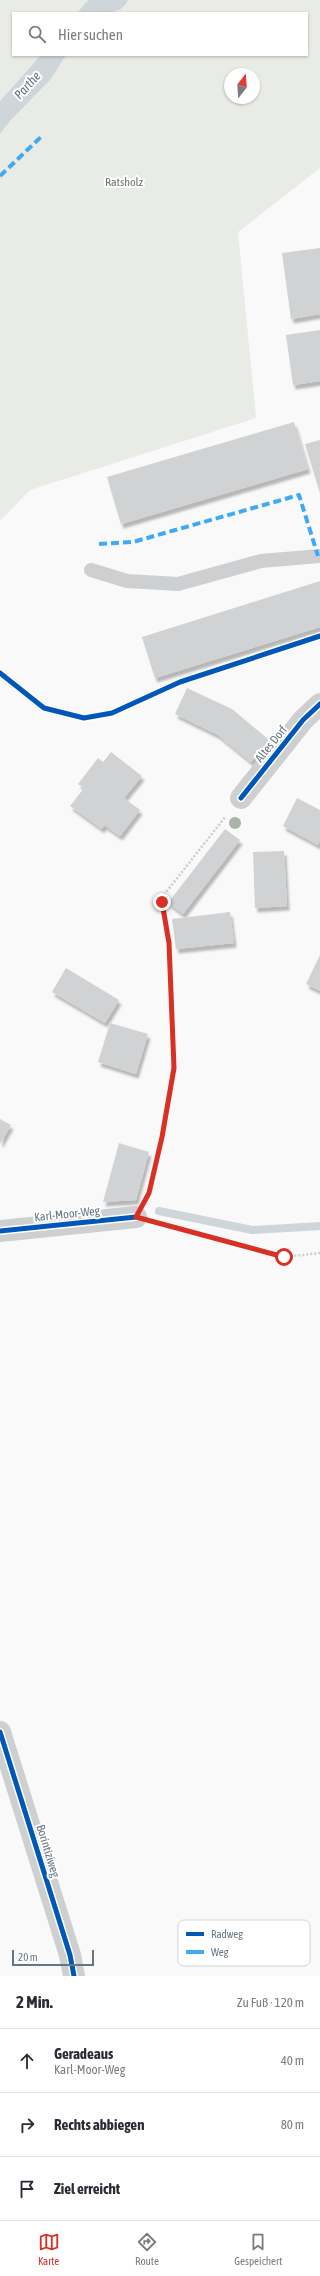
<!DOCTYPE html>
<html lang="de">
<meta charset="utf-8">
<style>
:root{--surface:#fff;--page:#f2f2f3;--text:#2b2b33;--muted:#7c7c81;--line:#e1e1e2;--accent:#d93025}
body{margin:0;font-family:"Asap Condensed",sans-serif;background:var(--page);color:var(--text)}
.compass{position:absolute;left:224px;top:68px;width:36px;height:36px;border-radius:50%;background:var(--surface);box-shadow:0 1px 3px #0004;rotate:17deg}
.scale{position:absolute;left:12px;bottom:10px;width:82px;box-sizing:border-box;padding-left:4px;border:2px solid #657683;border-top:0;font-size:11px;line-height:14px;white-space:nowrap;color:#657683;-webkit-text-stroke:3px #fff;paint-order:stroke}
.stop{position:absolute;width:12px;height:12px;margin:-9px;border:3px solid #d93025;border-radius:50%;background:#fff}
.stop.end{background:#d93025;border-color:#fff;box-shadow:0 1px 4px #0008}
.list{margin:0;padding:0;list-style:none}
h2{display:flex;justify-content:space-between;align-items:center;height:52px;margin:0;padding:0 16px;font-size:17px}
h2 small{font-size:13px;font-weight:400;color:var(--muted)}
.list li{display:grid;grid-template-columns:26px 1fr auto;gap:12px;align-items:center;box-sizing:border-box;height:64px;padding:0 16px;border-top:1px solid var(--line)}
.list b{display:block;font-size:15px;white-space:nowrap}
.list p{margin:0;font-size:13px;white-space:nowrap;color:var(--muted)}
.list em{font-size:13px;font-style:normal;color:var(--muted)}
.icon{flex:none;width:22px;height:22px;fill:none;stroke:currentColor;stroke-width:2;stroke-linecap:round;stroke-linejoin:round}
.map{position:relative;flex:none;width:320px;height:1976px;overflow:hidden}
.search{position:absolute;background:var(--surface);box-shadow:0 1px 3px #0004;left:12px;right:12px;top:12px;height:44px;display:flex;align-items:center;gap:10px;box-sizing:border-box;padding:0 14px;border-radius:0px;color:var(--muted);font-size:15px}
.sheet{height:244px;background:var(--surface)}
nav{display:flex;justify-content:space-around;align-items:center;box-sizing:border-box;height:56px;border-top:1px solid var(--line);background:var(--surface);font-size:11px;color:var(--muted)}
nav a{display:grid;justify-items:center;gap:2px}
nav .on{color:var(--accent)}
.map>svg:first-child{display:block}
.green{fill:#e8ebe6;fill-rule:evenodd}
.water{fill:#ced6d9}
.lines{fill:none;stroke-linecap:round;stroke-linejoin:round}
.stream{stroke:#ced6d9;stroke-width:8}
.building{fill:#d0d2d3;filter:url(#shadow)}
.path{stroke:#cbcccd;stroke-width:2.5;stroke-dasharray:2 2;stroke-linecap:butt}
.lane{stroke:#cecfd0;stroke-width:14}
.street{stroke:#cecfd0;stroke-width:22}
.quiet{stroke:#3fa9f5;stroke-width:4;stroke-dasharray:8 4;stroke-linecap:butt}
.cycleway-casing{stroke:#fff;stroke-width:8}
.cycleway{stroke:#0057b8;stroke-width:5}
.tree{fill:#a9b3a7}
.route{stroke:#d93025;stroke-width:5}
.labels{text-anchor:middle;stroke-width:4;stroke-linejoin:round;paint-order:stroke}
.park-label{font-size:12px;fill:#687a64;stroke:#fff}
.street-label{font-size:12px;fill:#657683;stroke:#fff}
.water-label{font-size:13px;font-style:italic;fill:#60757c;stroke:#fff}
.key{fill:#fff;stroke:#d1d6da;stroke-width:1}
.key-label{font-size:11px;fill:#657683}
</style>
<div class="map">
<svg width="320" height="1976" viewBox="0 0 320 1976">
<defs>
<filter id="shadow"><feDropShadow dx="2.5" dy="4.5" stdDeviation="1" flood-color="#0004"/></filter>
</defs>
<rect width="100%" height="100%" fill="#f9f9f9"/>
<g class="green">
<path d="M0,0H88L77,13H13V55H41L0,101Z"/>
<path d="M128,0H320V168L238,232L256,418L30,490L0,521V134L10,121L51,79L66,55H307V13H115L122,8ZM230,74H254V98H230Z"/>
</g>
<g class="water">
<path d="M88,0H128C120,19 94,13 77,13Z"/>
<path d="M41,55H66L51,79L10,121L0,134V101Z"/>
</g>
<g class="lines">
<path class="stream" d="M159,1211L252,1230L320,1226"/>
</g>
<g class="building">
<path d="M320,248V314L291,319L282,253Z"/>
<path d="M320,330V381L293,385L286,335Z"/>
<path d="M294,422L308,469L121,524L107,477Z"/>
<path d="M320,440V493L305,444Z"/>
<path d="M320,581V627L155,678L142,637Z"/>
<path d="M187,688L232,709L269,740L251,762L218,735L175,714Z"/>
<path d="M111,752L142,776L124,798L140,810L120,836L104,825L102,829L70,806L84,788L78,784L98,758L103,762Z"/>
<path d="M297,798L320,810V840L318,845L283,826Z"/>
<path d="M225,829L240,840L183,914L168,903Z"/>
<path d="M284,851L287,906L255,908L253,852Z"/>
<path d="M230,912L234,943L176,949L172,919Z"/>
<path d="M320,955V991L306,984Z"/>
<path d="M66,968L119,1000L105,1023L52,992Z"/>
<path d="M110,1023L148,1034L136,1074L98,1062Z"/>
<path d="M0,1119L11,1125L0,1144Z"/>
<path d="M119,1143L149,1152L136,1200L103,1202Z"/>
</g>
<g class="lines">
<g class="path">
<path d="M148,1195L162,1137L174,1056L169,943L162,902L163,896L226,816"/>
<path d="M159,1223L284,1257L320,1253"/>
</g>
<path class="lane" d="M91,570L127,581L178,584L261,561L320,556"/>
<g class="street">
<path d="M241,798L303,720L320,704"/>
<path d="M0,1231L136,1217"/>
<path d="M0,1732L70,1955L74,1976"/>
</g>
<g class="quiet">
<path d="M0,176L43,135"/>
<path d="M99,544L133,542L299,495L318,556"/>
</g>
<g class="cycleway-casing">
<g id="cycleway">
<path d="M0,673L44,708L84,718L112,713L180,682L320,636"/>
<path d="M241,798L303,720L320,704"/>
<path d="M0,1231L136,1217"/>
<path d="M0,1732L70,1955L74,1976"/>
</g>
</g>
<use href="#cycleway" class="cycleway"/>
</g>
<circle class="tree" cx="235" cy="823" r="6"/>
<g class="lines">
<path class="route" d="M162,902L169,943L174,1068L162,1137L149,1193L136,1217L284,1257"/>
</g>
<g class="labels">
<g class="park-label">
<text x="124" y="186">Ratsholz</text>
</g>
<g class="street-label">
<text transform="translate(271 744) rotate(-51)" y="4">Altes Dorf</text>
<text transform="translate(67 1214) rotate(-6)" y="4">Karl-Moor-Weg</text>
<text transform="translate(48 1851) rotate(73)" y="4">Borintiziweg</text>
</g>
<g class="water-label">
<text transform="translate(27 85) rotate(-48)" y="5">Parthe</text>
</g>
</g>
<rect x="178" y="1920" width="132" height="46" rx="6" class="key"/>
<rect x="186" y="1932" width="18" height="4" fill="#0057b8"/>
<rect x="186" y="1950" width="18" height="4" fill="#3fa9f5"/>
<g class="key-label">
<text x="211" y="1938">Radweg</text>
<text x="211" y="1956">Weg</text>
</g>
</svg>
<svg class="compass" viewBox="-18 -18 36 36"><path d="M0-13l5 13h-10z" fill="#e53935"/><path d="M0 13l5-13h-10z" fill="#7c7c81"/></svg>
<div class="scale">20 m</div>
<div class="stop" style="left:284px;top:1257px"></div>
<div class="stop end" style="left:162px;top:902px"></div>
<div class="search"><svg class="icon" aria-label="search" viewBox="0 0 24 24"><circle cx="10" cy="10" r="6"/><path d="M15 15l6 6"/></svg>Hier suchen</div>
</div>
<section class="sheet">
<h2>2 Min.<small>Zu Fuß · 120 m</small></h2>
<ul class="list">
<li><svg class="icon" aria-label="ahead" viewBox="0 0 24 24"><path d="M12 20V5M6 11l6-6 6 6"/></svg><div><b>Geradeaus</b><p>Karl-Moor-Weg</p></div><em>40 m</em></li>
<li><svg class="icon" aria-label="right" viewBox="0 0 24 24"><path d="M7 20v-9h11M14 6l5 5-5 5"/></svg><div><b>Rechts abbiegen</b></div><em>80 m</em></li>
<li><svg class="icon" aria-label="arrive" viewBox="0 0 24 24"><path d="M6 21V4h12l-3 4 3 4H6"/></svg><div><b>Ziel erreicht</b></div></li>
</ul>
</section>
<nav>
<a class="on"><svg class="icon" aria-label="map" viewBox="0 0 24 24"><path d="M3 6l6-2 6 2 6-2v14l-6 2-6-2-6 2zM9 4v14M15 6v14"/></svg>Karte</a>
<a><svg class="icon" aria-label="directions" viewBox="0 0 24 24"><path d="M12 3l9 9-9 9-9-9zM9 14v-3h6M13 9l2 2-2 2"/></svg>Route</a>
<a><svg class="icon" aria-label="saved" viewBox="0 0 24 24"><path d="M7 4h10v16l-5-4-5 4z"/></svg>Gespeichert</a>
</nav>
